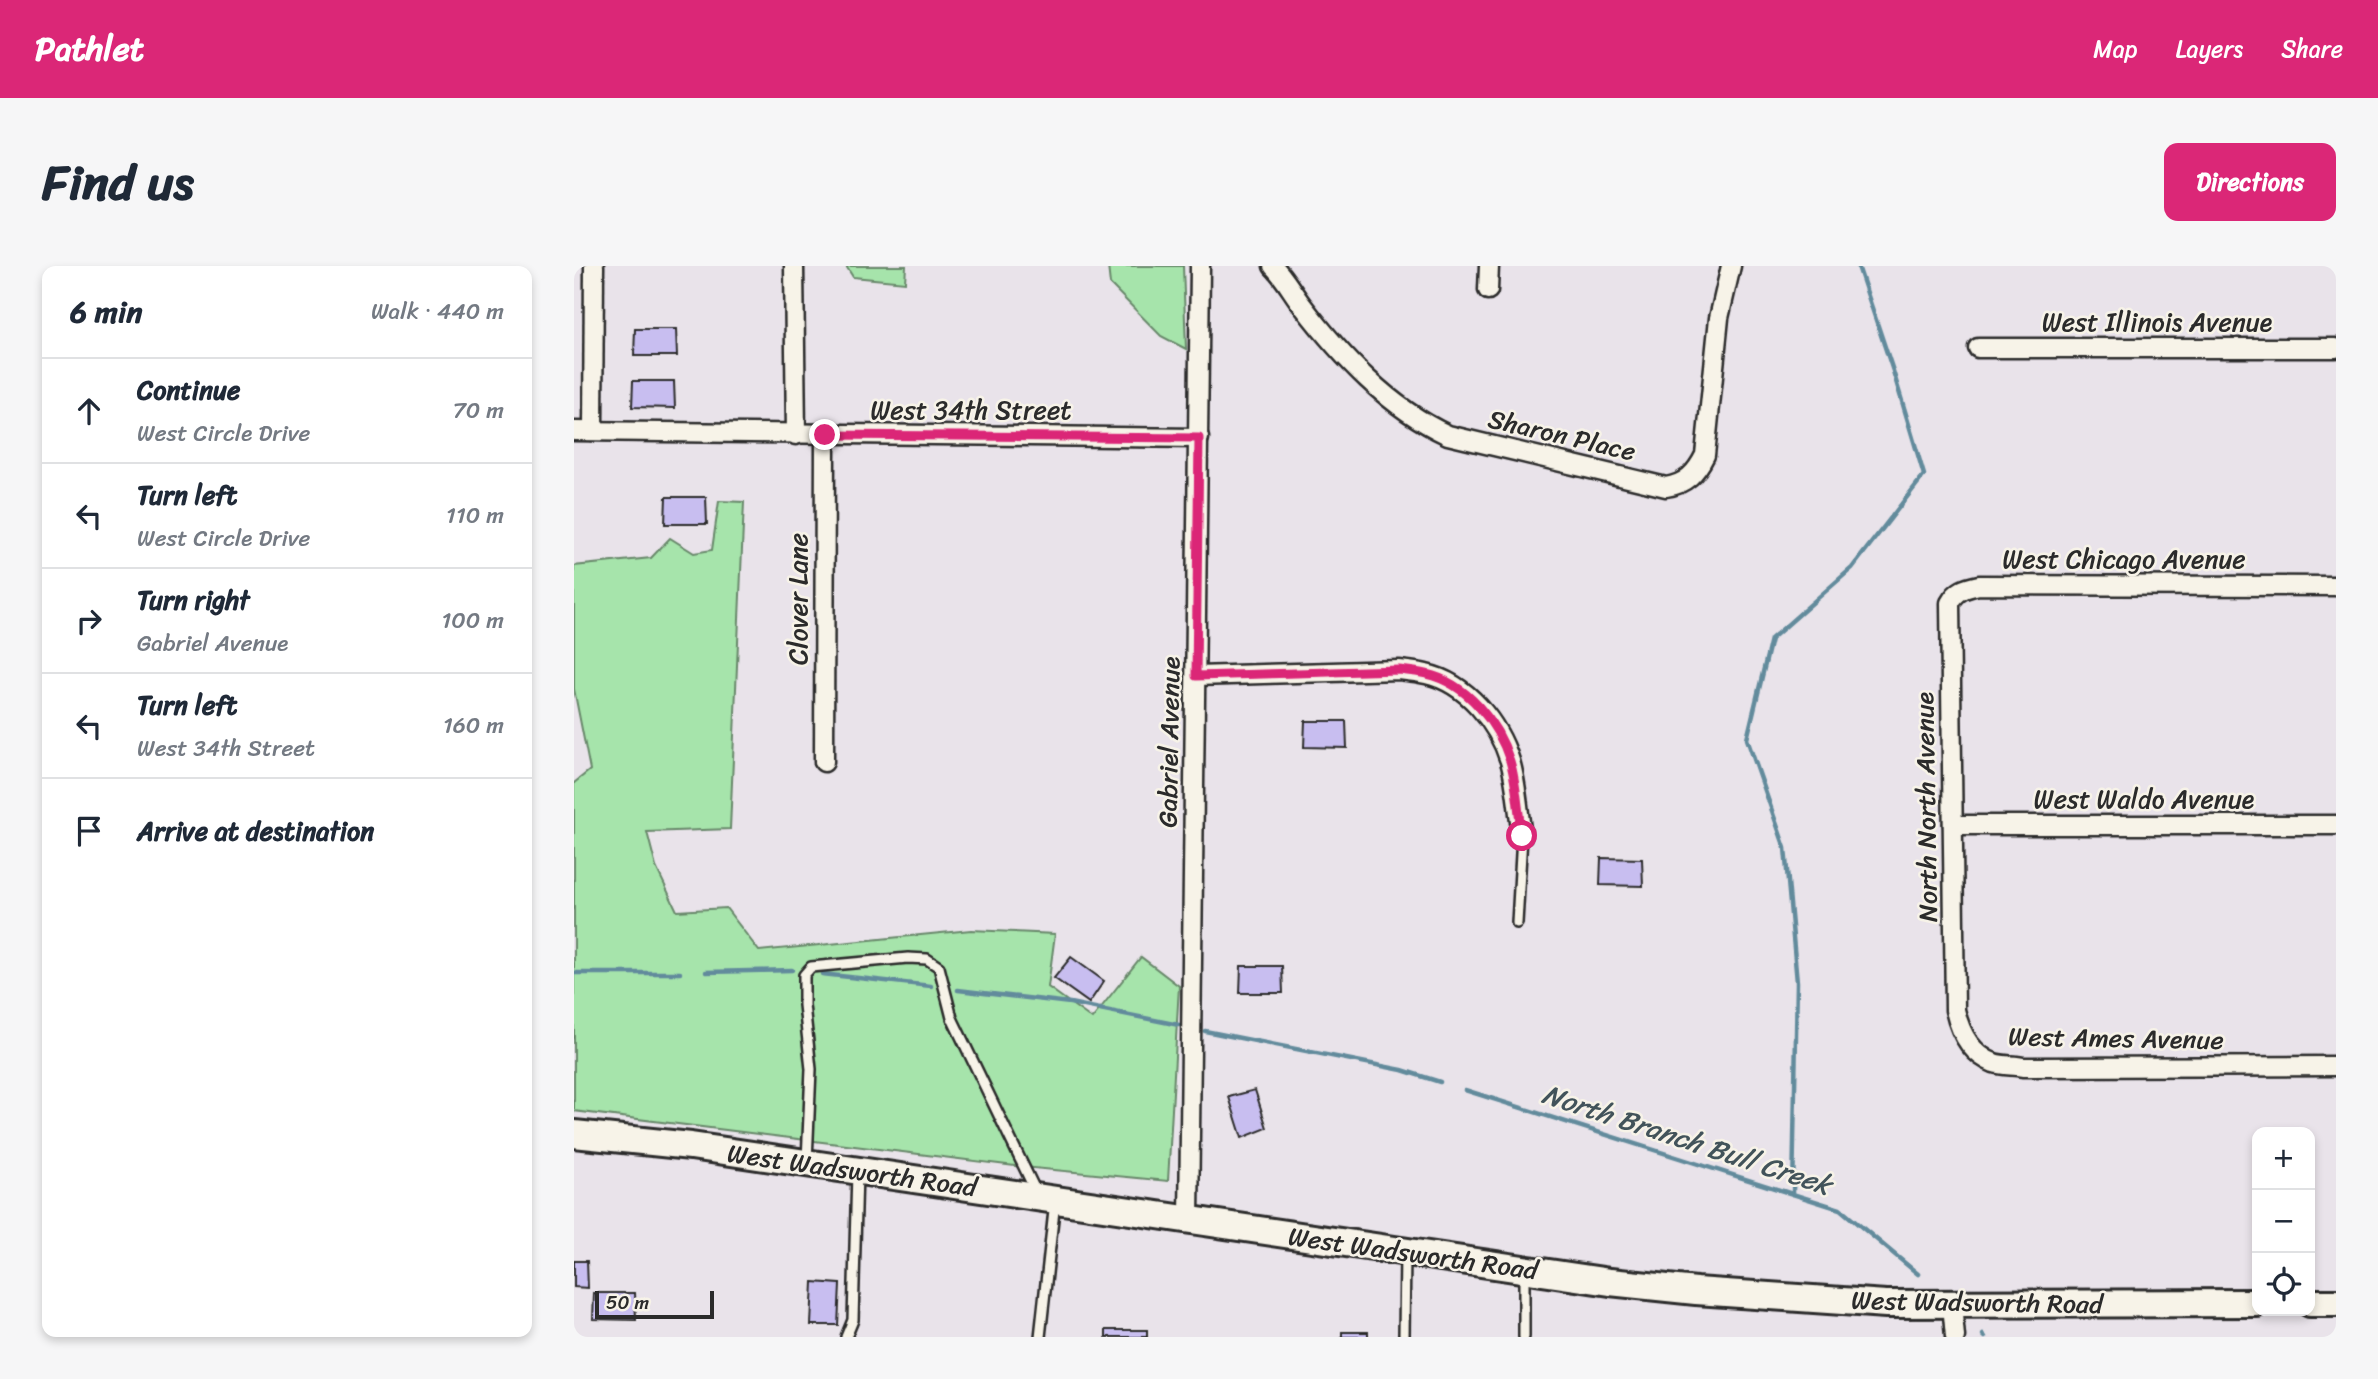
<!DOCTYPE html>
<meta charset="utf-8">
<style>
:root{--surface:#fff;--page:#f6f6f7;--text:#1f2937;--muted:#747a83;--line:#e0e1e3;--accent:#db2777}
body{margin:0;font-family:Sriracha,sans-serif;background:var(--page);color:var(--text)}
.controls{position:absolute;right:21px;bottom:21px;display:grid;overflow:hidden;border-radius:14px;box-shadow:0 4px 10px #0003}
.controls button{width:63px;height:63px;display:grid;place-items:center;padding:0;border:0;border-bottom:2px solid var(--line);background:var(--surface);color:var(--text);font:35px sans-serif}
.scale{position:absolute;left:21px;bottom:18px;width:119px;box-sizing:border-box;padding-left:7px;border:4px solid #2b2b2b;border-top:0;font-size:19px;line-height:24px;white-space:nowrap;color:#2b2b2b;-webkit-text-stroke:5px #f7f3e8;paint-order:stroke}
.stop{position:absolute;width:21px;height:21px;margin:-16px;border:5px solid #db2777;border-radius:50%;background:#fff}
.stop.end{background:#db2777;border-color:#fff;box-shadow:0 2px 7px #0008}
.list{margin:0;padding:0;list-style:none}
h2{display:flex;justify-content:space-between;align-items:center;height:91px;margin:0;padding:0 28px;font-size:30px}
h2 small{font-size:23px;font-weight:400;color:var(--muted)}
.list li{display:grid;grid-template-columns:46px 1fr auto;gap:21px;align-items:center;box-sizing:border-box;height:105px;padding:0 28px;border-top:2px solid var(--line)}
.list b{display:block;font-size:26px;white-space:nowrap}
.list p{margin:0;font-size:23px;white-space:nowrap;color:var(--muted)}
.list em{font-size:23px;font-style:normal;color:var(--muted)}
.icon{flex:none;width:38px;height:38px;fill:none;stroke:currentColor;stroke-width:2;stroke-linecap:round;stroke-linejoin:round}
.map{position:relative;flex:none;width:1762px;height:1071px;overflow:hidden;border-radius:14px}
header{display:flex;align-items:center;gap:42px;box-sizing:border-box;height:98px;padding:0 35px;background:var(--accent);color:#fff}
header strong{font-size:33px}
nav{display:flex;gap:38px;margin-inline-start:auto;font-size:24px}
.intro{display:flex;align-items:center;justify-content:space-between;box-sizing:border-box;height:168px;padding:0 42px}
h1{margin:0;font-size:49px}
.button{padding:18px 32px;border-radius:14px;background:var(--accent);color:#fff;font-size:24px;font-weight:700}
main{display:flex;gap:42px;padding:0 42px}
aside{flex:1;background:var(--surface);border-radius:14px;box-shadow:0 4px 10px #0003}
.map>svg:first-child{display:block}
.green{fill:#a6e4ab;stroke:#68886b;stroke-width:2}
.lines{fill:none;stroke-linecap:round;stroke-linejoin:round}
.stream{stroke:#628b9c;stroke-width:4.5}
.building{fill:#c8bef0;stroke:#2b2b2b;stroke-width:2}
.lane-casing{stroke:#2b2b2b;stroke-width:14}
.street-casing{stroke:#2b2b2b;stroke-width:23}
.secondary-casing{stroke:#2b2b2b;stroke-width:32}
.lane{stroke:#f7f3e8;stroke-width:9}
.street{stroke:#f7f3e8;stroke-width:18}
.secondary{stroke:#f7f3e8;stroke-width:26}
.route{stroke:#db2777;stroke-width:9}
.labels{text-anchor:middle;stroke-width:5;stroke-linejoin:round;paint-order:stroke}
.street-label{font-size:26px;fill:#2b2b2b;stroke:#f7f3e8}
.water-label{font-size:28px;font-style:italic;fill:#42535a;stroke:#f7f3e8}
</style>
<header>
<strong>Pathlet</strong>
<nav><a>Map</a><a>Layers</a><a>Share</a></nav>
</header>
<div class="intro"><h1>Find us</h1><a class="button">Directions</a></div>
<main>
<aside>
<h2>6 min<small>Walk · 440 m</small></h2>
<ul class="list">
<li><svg class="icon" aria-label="ahead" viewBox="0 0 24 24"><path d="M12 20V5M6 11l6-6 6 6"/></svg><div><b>Continue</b><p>West Circle Drive</p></div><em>70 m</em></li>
<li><svg class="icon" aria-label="left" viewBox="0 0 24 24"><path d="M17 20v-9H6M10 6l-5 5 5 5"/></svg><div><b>Turn left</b><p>West Circle Drive</p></div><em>110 m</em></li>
<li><svg class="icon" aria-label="right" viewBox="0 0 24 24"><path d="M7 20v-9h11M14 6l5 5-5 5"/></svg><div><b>Turn right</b><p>Gabriel Avenue</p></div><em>100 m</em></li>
<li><svg class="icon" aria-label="left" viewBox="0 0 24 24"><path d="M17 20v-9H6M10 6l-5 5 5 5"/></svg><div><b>Turn left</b><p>West 34th Street</p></div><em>160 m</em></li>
<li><svg class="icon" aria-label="arrive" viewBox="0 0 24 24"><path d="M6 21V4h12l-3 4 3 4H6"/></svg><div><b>Arrive at destination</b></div></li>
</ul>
</aside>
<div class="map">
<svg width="1762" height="1071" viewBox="0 0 1762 1071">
<rect width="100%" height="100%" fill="#e9e3ea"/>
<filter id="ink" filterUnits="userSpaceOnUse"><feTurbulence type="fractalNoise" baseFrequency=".0143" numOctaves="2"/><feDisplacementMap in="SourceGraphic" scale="14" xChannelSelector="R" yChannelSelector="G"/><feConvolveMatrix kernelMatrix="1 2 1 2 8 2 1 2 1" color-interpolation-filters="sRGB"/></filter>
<g filter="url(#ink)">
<g class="green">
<path d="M272,0H332L331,16L279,11Z"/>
<path d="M534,0H609L612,83L587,70L536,18Z"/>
<path d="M145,235L170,236L156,563L73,566L82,601L103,645L152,642L185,685L397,664L481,668L474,721L518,753L567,691L605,720L594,915L449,901L0,845V517L16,504L0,423V300L77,292L96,272L120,287L138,284Z"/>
</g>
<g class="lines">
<g class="stream">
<path d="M132,706L218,704"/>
<path d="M0,707H106"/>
<path d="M248,708L357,720"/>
<path d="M384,724L496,737L605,759"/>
<path d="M631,765L828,804L866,816"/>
<path d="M891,824L1266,943L1344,1008"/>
<path d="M1219,928L1223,716L1211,582L1173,473L1197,373L1278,302L1350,209L1319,105L1284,0"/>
<path d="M1409,1069L1411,1071"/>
</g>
</g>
<g class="building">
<path d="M61,63H102L103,90H60Z"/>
<path d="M59,115H100L101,142L58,141Z"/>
<path d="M92,231H132L133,258H91Z"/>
<path d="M731,455H772L773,482L730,481Z"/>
<path d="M1027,592L1068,593L1069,620L1026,619Z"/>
<path d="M497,691L530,715L515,737L480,712Z"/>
<path d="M667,700H708L709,727H666Z"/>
<path d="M681,824L693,862L668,872L655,831Z"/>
<path d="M0,995H13L14,1022L0,1021Z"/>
<path d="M239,1016L266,1018L264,1059H237Z"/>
<path d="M20,1027H61L62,1054L19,1053Z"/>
<rect x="532" y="1064" width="41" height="7"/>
<rect x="768" y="1066" width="26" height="5"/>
</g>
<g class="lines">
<g class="lane-casing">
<g id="lane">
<path d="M943,657L948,570"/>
<path d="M233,895L237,803L230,739V709L237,701L334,692L353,693L365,701L378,752L462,926"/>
<path d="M272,1071L279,1054L283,906"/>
<path d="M466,1071L481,935"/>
<path d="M830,1071L831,987"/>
<path d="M950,1071V1005"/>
</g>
</g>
<g class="street-casing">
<g id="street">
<path d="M220,0L222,169"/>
<path d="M699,0C711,12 718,26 728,39C767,90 815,142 874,169L1092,221C1112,218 1122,207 1131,189L1145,52L1157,0"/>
<path d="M914,24L915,0"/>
<path d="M1404,82H1762"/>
<path d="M0,165L625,172"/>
<path d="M19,165L20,0"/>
<path d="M1762,320L1405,319C1391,322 1383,324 1376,337L1381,744C1386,766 1397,788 1420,797C1429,800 1440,799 1449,801L1762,800"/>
<path d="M622,410L825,404C834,405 844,406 852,408C893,417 924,457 936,495C943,518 944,546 948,570"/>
<path d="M250,496L251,169"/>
<path d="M1379,559H1762"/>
<path d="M615,954L626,0"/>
<path d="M1378,1038L1381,1071"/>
</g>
</g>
<g class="secondary-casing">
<g id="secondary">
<path d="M0,868L117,880L1036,1016L1122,1025L1312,1038L1683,1037"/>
<path d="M1736,1037H1762"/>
</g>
</g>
<use href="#lane" class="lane"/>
<use href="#street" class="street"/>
<use href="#secondary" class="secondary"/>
</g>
</g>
<g class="lines" filter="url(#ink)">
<path class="route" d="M251,169L625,172L622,410L825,404C834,405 844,406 852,408C893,417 924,457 936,495C943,518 944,546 948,570"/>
</g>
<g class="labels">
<g class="street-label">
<text x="1583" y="65">West Illinois Avenue</text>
<text x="397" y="153">West 34th Street</text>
<text transform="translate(988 169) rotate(13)" y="9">Sharon Place</text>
<text x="1550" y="302">West Chicago Avenue</text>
<text transform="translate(224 333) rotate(-90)" y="9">Clover Lane</text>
<text transform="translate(595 476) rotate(-89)" y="9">Gabriel Avenue</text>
<text x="1570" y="542">West Waldo Avenue</text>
<text transform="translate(1352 541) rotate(-91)" y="9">North North Avenue</text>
<text transform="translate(1542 772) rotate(1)" y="9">West Ames Avenue</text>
<text transform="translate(278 904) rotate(8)" y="9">West Wadsworth Road</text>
<text transform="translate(839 987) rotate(8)" y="9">West Wadsworth Road</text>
<text transform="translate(1403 1036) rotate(1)" y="9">West Wadsworth Road</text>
</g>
<g class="water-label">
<text transform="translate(1113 873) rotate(18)" y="10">North Branch Bull Creek</text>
</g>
</g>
</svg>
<div class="controls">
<button>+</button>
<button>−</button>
<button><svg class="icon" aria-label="locate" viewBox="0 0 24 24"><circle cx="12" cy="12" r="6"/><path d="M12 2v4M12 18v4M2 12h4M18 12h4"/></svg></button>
</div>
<div class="scale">50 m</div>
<div class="stop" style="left:948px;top:570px"></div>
<div class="stop end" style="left:251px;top:169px"></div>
</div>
</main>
